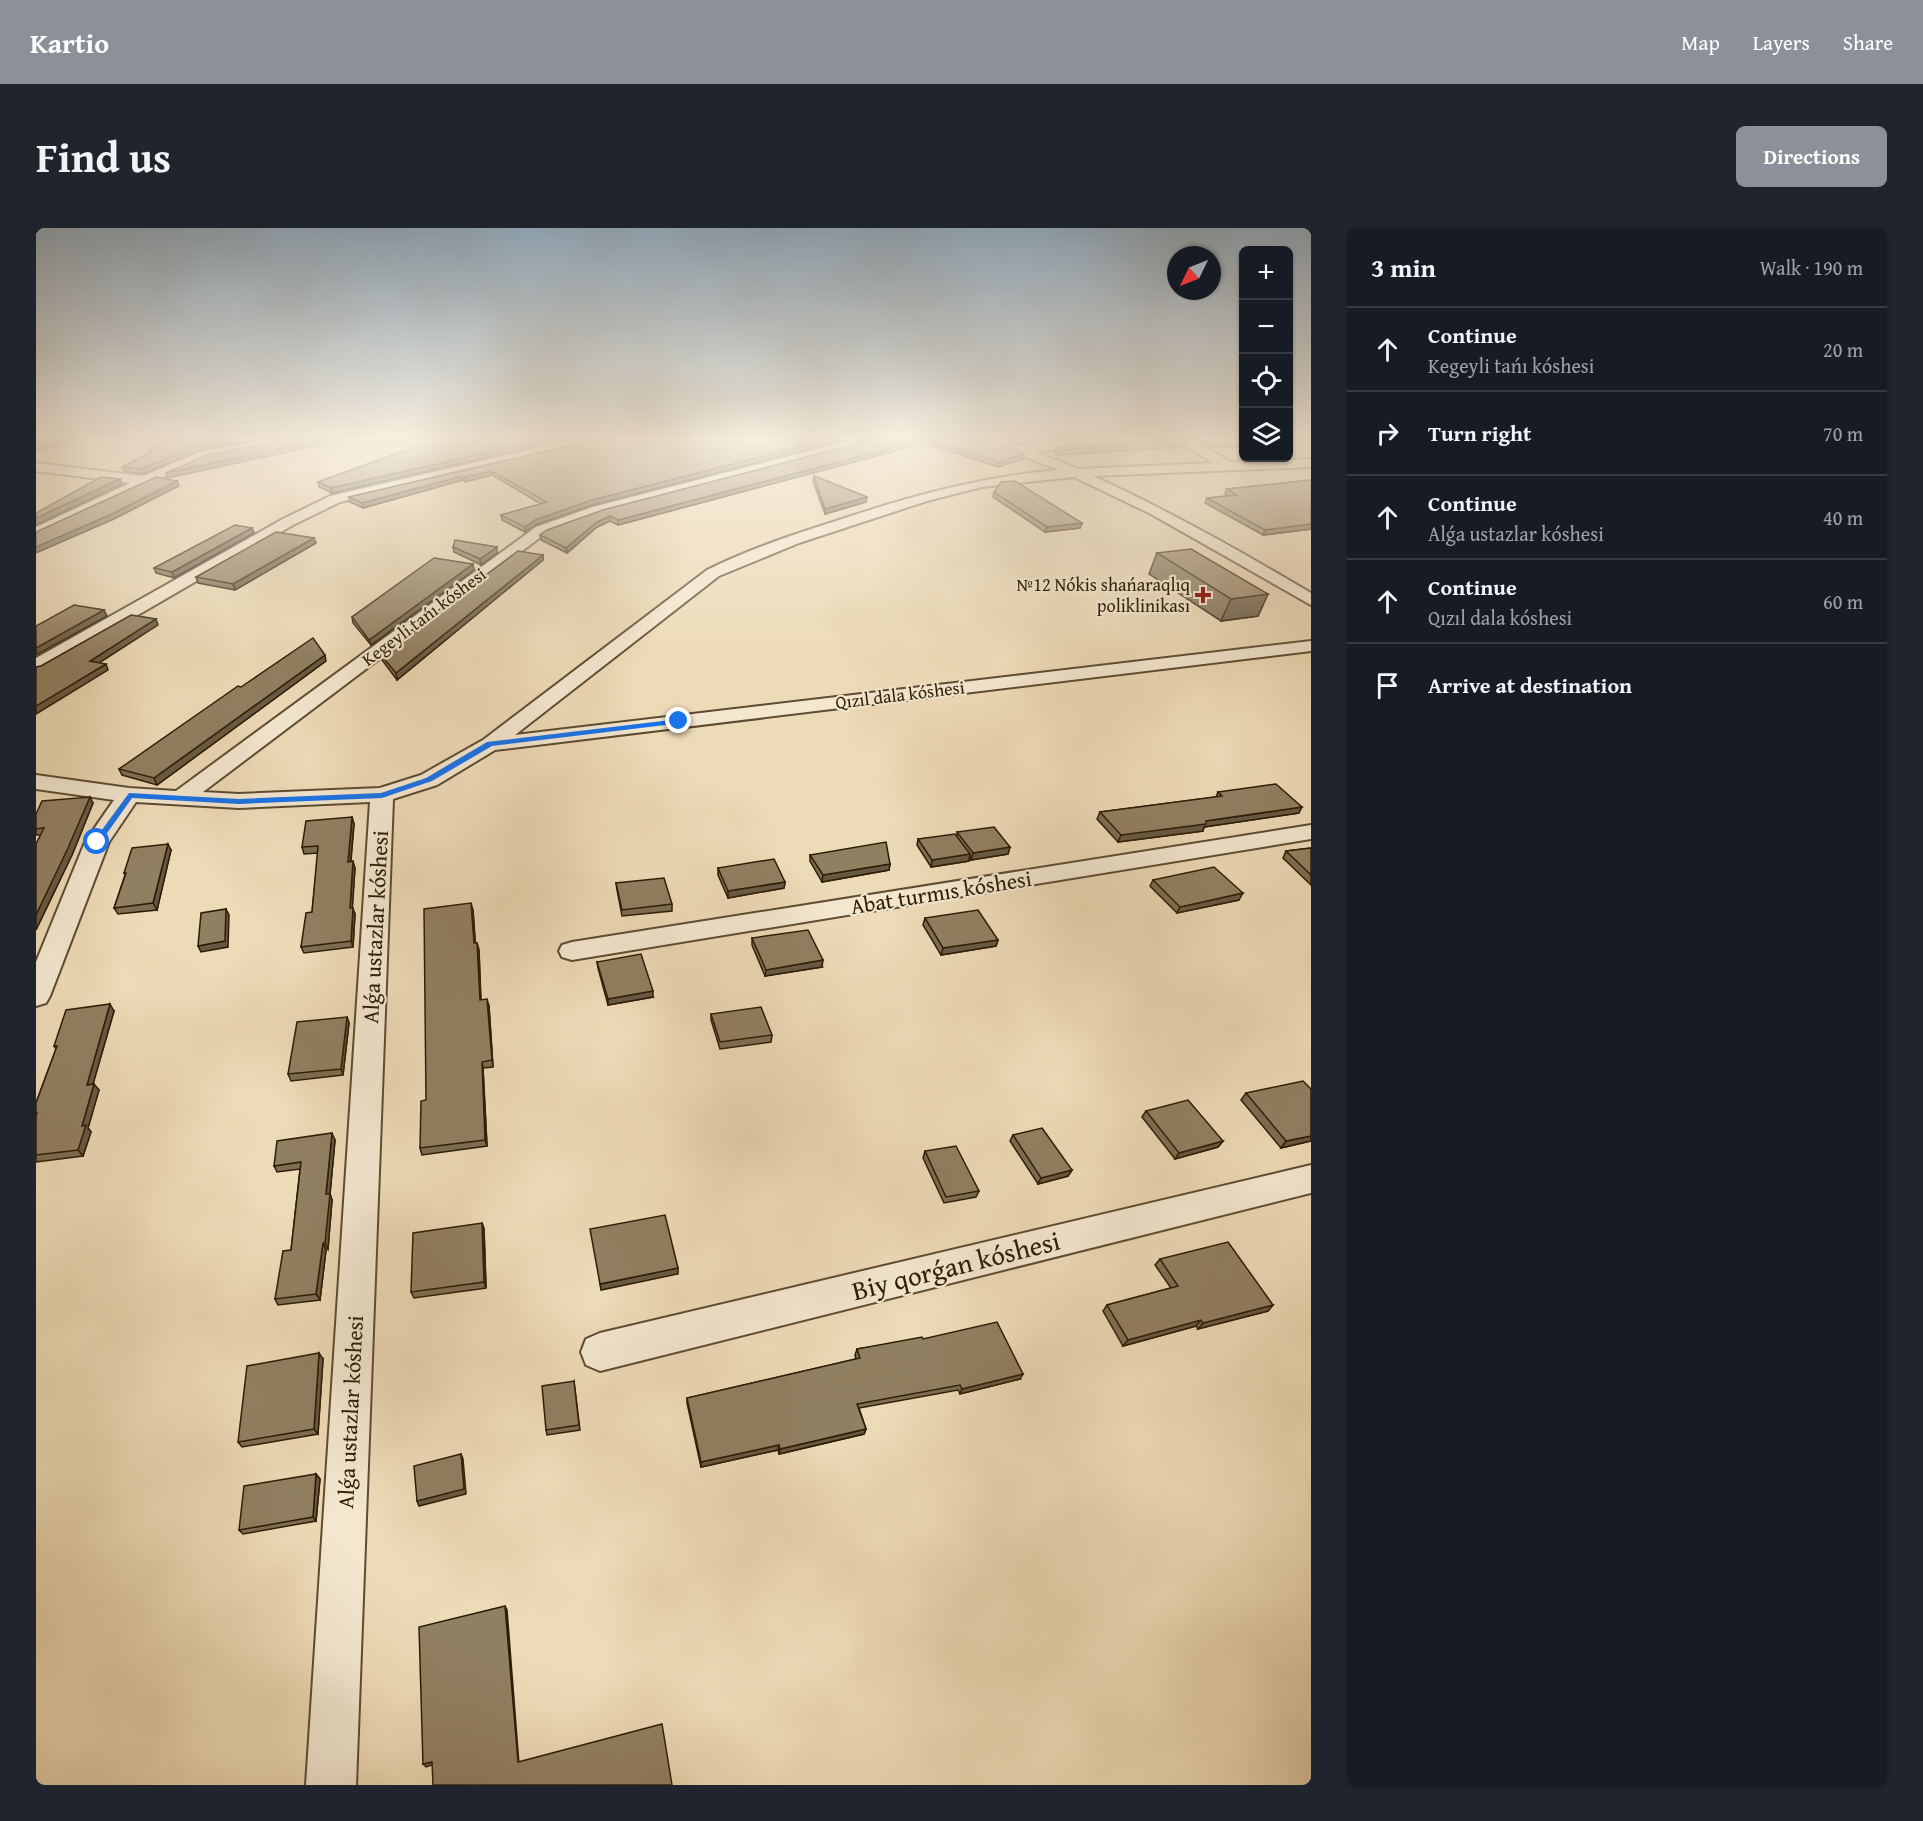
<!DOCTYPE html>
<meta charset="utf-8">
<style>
:root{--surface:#171b24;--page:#20242c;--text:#f1f3f6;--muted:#9ea1a6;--line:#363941;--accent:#8c9099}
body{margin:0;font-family:"Gentium Book Plus",serif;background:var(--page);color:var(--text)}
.controls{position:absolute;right:18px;top:18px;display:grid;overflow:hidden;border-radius:9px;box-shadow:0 2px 4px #0004}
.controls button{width:54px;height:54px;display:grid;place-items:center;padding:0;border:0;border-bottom:2px solid var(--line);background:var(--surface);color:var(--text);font:30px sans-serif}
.compass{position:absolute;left:1131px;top:18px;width:54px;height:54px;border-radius:50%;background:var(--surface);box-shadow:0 2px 4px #0004;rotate:227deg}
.stop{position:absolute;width:18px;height:18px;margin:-14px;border:4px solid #1a73e8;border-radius:50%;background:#fff}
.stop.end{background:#1a73e8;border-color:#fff;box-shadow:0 2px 6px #0008}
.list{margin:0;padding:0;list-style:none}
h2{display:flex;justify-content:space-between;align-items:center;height:78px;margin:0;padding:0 24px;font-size:26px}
h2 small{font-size:20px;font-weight:400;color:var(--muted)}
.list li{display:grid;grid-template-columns:39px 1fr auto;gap:18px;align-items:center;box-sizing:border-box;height:84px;padding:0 24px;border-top:2px solid var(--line)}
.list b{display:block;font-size:22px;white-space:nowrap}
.list p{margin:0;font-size:20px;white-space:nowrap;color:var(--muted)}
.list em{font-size:20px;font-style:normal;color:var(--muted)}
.icon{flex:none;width:33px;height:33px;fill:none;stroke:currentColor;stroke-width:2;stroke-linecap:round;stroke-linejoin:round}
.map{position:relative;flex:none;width:1275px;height:1557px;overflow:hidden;border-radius:9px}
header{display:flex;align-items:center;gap:36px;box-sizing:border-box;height:84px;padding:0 30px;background:var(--accent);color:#fff}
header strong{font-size:28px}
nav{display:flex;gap:33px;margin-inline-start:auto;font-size:21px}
.intro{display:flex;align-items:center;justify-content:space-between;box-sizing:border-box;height:144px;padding:0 36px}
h1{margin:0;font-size:42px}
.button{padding:15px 27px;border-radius:9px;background:var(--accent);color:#fff;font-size:21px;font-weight:700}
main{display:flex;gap:36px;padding:0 36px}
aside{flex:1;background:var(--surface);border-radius:9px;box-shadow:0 2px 4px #0004}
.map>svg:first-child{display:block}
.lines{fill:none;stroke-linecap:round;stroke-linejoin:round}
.street-casing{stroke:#5d4c31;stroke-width:4}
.street{fill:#f3e7d0;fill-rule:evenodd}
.wall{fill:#7d6d53;stroke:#2d1c05;stroke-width:1.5}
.shaded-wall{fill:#665944;stroke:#2d1c05;stroke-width:1.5}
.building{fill:#917f61;stroke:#2d1c05;stroke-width:1.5}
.route{fill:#1a73e8}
.poi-dot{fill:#8f2418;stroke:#f3e7d0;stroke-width:2}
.labels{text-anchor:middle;stroke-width:4.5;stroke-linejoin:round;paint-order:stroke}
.far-poi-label{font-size:18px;fill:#2d1c05;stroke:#f3e7d0;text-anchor:end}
.far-street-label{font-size:18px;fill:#2d1c05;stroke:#f3e7d0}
.street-label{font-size:22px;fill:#2d1c05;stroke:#f3e7d0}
.near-street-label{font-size:27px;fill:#2d1c05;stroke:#f3e7d0}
</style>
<header>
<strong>Kartio</strong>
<nav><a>Map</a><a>Layers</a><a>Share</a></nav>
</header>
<div class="intro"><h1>Find us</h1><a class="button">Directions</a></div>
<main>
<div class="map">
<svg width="1275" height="1557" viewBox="0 0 1275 1557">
<rect width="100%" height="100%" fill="#eddab6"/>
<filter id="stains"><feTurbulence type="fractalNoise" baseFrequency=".00333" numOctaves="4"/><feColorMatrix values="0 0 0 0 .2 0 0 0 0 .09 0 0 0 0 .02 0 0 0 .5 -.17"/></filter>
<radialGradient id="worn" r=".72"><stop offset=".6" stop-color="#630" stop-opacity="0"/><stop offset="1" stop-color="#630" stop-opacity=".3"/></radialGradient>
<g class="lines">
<g class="street-casing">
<g id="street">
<path d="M226,212H249L243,216L172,230L144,241L0,310V299L94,255L0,243V235L107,248L164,224Z"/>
<path d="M535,212H556L550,216L304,274L257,297L7,442L0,444V430L247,291L294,268Z"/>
<path d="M816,212H836L834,215L567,285L510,305L167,564L203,566L344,560L385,547L447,512L671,342C713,321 756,307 800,293C875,268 943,249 1023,242L953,215L951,212H968L985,218L1008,213L1035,212H1104L1098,216L998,223L1042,241L1177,235L1141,212H1156L1195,234L1275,231V239L1057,248C1132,282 1204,323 1275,365V377L1115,286L1038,249L946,259L891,273L763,315L683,348L479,507L1275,413V423L459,522L401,557L357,571L320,1557H270L334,574L203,580L100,574L73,614L14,768L10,775L0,778V734L49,614L78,572L0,561V547L93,560L140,563L500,299L557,279Z"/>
<path d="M1275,597V611L536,732L526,729L523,723L526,717L536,714Z"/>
<path d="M1275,937V965L564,1143L550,1137L545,1124L550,1111L564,1105Z"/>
</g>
</g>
<use href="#street" class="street"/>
</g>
<g class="wall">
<path d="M131,212H215L163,222L107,246L88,243L86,239L114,225L112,221Z"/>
<path d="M398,212H526L296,265L283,259L282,254Z"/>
<path d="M553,212H808L556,277L499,297L489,304L466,292L465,287L505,276L456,247L429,254L427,252L327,280L314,274L313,269L550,214Z"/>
<path d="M836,212H953L987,231L962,239L889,215L582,297L574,293L561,299L531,325L505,312L504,307Z"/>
<path d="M974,212H1003L985,216Z"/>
<path d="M1160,212H1208V219L1177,220Z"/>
<path d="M1252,212H1275V215L1252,217Z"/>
<path d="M1100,214H1149L1148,219L1023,227L1019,224L1020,219Z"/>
<path d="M778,248L831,269L830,274L789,286L777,253Z"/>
<path d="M1275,252V301L1227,307L1169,275L1171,270L1192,268L1189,266L1191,261Z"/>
<path d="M958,264L1046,295L1044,300L1009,304L957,269Z"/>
<path d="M216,300L218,305L138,350L120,345L118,340Z"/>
<path d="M280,315L199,362L162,355L160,349Z"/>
<path d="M417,319L461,325L445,337L418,324Z"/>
<path d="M1121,325L1232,366L1222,388L1185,393L1113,346Z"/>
<path d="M507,327V332L361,452L346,432L344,426Z"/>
<path d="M438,342L335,417L317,395L316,389Z"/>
<path d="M290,433L121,557L86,547L83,541Z"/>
<path d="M1182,564L1263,585L1168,599L1167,603L1082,614L1061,591L1064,584L1180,569Z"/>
<path d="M57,575L36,627L0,702V616L5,607H0V586Z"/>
<path d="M316,589L318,596L315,633L319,640L316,680L319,686L317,719L268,725L265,719L276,684L282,625L268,626L266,619Z"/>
<path d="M921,604L974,619L972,626L935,632L934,629L933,633L895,639L881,617L882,611L921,608Z"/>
<path d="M1275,620V657L1247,630L1250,623Z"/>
<path d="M135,622L121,682L82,686L78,680L89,647L88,645Z"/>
<path d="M774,627L854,636L853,642L786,654L774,633Z"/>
<path d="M682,640L749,654L748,660L692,670L682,647Z"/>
<path d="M1117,652L1203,672L1141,685L1114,658Z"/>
<path d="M580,655L636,676V683L586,688L581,662Z"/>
<path d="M437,682L439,715H441L443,722L445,772L453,778L457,839L447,840L451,918L386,927L384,920Z"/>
<path d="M889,690L962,712L960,718L905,727L887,697Z"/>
<path d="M716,710L786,739L729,748L716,717Z"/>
<path d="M561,734L617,769L572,777L562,740Z"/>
<path d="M78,783L57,856L63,862L52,900L55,904L47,928L0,934V875L20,821L18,818Z"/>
<path d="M675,786L736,807L735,814L684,821L675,792Z"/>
<path d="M311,789L313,795L307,847L255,853L252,846Z"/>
<path d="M1210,865L1275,913L1245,920L1205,872Z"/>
<path d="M1110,883L1187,913L1182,919L1139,931L1106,889Z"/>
<path d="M977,907L1036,942L1032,948L1002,956L974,913Z"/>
<path d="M299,912L294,966L296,972L292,1021L290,1022L284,1072L242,1077L239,1071L255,1022L264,941L241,944L238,938Z"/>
<path d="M889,923L943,963L940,969L908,975L887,930Z"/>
<path d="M446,995L448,1001L450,1060L378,1070L375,1064Z"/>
<path d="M1124,1031L1237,1077L1232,1083L1162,1101L1160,1098L1087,1118L1067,1083L1071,1077L1135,1060L1119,1037Z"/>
<path d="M887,1111L984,1151L924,1166L922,1162L823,1180L830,1201L828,1206L743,1226L742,1222L665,1239L651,1175V1170L820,1131L819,1127L821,1121Z"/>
<path d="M287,1131L282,1206L206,1219L202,1214Z"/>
<path d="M538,1153L544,1202L511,1207L510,1202Z"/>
<path d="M280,1246L284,1251L280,1293L207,1306L203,1302Z"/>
</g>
<g class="shaded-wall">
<path d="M22,212H39L0,224V218Z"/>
<path d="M190,212H215L163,222L107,246L105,241L162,217Z"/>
<path d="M285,212H308L131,250L130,245Z"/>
<path d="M506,212H526L296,265L295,260Z"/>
<path d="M791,212H808L556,277L499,297L489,304V299L499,292L556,272Z"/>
<path d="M886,212H890L889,215L582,297V292Z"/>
<path d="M986,212H1003L985,216Z"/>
<path d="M988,226L987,231L962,239L963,234Z"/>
<path d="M455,243L456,247L429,254V249Z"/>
<path d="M426,248L427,252L327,280L326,275Z"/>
<path d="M84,251L86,256L0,297V290Z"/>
<path d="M141,253L143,258L78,291L0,325V319Z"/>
<path d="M831,269L830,274L789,286V281Z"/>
<path d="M574,288V293L561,299L531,325L530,320L561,294Z"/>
<path d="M1046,295L1044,300L1009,304L1011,299Z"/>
<path d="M1275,296V301L1227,307L1229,302Z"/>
<path d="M216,300L218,305L138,350L136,344Z"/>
<path d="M278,310L280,315L199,362L197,356Z"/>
<path d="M461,319V325L445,337L444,331Z"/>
<path d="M507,327V332L361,452L360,445Z"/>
<path d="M437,336L438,342L335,417L333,412Z"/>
<path d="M1232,366L1222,388L1185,393L1195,371Z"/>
<path d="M68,382L71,388L0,427V420Z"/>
<path d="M120,391L122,397L57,439L54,433Z"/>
<path d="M289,427L290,433L121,557L118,550Z"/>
<path d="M70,436L72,442L0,486V478Z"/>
<path d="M54,569L57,575L36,627L0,702V687Z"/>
<path d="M1266,579L1263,585L1168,599L1167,603L1082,614L1085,607L1170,593Z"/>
<path d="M316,589L318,596L314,640L312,634Z"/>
<path d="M132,616L135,622L121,682L117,675Z"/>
<path d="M974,619L972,626L935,632L937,625Z"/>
<path d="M934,626L933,633L895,639L896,632Z"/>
<path d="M317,633L319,640L316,687L314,680Z"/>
<path d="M854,636L853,642L786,654L787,647Z"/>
<path d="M749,654L748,660L692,670V663Z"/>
<path d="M1207,665L1203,672L1141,685L1144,679Z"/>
<path d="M435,675L437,682L440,722L438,715Z"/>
<path d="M317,680L319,686L317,719L315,713Z"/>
<path d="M190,681L193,687L192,719L165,724L162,718Z"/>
<path d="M962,712L960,718L905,727L907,720Z"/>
<path d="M441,715L443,722L445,778L444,772Z"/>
<path d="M787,732L786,739L729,748L730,742Z"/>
<path d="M617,763V769L572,777V771Z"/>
<path d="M451,771L453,778L457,839L456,832Z"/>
<path d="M74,776L78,783L55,863L51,857Z"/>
<path d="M311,789L313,795L307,847L305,841Z"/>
<path d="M446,834L447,840L451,918L449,912Z"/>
<path d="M58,856L63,862L52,900L55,904L47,928L42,922L46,898Z"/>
<path d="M296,905L299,912L294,966L296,972L292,1021L289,1015L290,966Z"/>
<path d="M1275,908V913L1245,920L1250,913Z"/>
<path d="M1187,913L1182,919L1139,931L1143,925Z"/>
<path d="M1036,942L1032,948L1002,956L1005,950Z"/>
<path d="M446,995L448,1001L450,1060L448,1054Z"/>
<path d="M287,1015L290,1022L284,1072L280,1066Z"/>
<path d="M642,1040V1046L565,1062L564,1056Z"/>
<path d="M1237,1077L1232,1083L1162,1101L1167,1095Z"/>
<path d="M1165,1092L1160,1098L1087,1118L1092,1112Z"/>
<path d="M283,1125L287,1131L282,1206L278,1201Z"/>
<path d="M987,1146L984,1151L924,1166L926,1161Z"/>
<path d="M830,1201L828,1206L743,1226L744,1221Z"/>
<path d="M743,1217L742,1222L665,1239V1234Z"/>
<path d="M425,1226L427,1231L430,1266L383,1278L381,1273Z"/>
<path d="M280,1246L284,1251L280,1293L277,1289Z"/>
<path d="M469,1378L471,1382L483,1536L482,1534Z"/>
<path d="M396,1534L399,1536L390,1539L387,1536Z"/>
</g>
<g class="building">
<path d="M3,212H22L0,218V213Z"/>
<path d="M131,212H190L162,217L105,241L86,239L117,223L112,221Z"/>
<path d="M245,212H285L130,245L171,227L242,214Z"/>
<path d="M398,212H506L295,260L282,254Z"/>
<path d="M553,212H791L556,272L499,292L489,299L465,287L511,274L455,243L429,249L426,248L326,275L313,269L550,214Z"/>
<path d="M836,212H886L582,292L574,288L561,294L530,320L504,307L511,302L567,282Z"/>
<path d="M893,212H953L988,226L963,234Z"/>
<path d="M1102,212H1145L1149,214L1025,222L1020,219L1100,214Z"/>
<path d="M1171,212H1208V214L1179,216Z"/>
<path d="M778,248L831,269L789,281Z"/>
<path d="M65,249L84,251L0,290V285Z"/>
<path d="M120,249L141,253L76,286L0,319V304Z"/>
<path d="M1275,252V296L1229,302L1171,270L1201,267L1191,261Z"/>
<path d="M979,253L1046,295L1011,299L958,264L965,254Z"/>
<path d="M199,297L216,300L136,344L118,340Z"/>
<path d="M240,304L278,310L197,356L160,349Z"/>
<path d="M419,312L461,319L444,331L417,319Z"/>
<path d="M1155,321L1232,366L1195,371L1121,325Z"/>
<path d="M482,323L507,327L360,445L344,426Z"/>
<path d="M398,330L437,336L333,412L316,389Z"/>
<path d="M38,377L68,382L0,420V398Z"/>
<path d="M95,387L120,391L54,433L70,436L0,478V439L5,438Z"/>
<path d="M277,410L289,427L118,550L83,541L202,458L205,459Z"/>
<path d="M1240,556L1266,579L1170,593V596L1085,607L1064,584L1186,568L1182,564Z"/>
<path d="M54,569L32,620L0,687V616L8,600L0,601V586L6,573Z"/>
<path d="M316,589L312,634L317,633L314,680H317L315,713L265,719L270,685L276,684L282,618L266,619L270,593Z"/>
<path d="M958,599L974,619L937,625L921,604Z"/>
<path d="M919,606L934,626L896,632L882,611Z"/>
<path d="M850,614L854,636L787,647L774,627Z"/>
<path d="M132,616L117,675L78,680L90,645H88L96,620Z"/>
<path d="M1275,620V647L1250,623Z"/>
<path d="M738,631L749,654L692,663L682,640Z"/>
<path d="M1178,639L1207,665L1144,679L1117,652Z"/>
<path d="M628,650L636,676L586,682L580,655Z"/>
<path d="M435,675L438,715H441L444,772L451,771L456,832L446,834L449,912L384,920L385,873L390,872L388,681Z"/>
<path d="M190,681L189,713L162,718L165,685Z"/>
<path d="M942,682L962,712L907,720L889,690Z"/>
<path d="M772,702L787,732L730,742L716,710Z"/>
<path d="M605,726L617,763L572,771L561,734Z"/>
<path d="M74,776L51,857L58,856L46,898L50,897L42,922L0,927V888L1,885H0V875L21,818H18L30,782Z"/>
<path d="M725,779L736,807L684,814L675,786Z"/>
<path d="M311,789L305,841L252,846L261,794Z"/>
<path d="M1267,853L1275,861V908L1250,913L1210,865Z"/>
<path d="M1152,872L1187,913L1143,925L1110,883Z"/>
<path d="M1006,900L1036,942L1005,950L977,907Z"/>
<path d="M296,905L290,966H294L289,1015H287L280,1066L239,1071L247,1023L255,1022L265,934L238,938L241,913Z"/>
<path d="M920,918L943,963L910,969L889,923Z"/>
<path d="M629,987L642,1040L564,1056L554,1001Z"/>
<path d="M446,995L448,1054L375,1064L377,1005Z"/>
<path d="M1192,1014L1237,1077L1167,1095L1165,1092L1092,1112L1071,1077L1142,1058L1124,1031Z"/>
<path d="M961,1094L987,1146L926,1161L924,1157L821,1176L830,1201L744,1221L743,1217L665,1234L651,1170L824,1130L821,1121L886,1109L887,1111Z"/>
<path d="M283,1125L278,1201L202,1214L211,1138Z"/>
<path d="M538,1153L543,1197L510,1202L506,1158Z"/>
<path d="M425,1226L428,1261L381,1273L378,1238Z"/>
<path d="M280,1246L277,1289L203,1302L208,1258Z"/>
<path d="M469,1378L482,1534L626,1496L636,1557H397L396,1534L387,1536L383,1399Z"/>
</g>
<linearGradient id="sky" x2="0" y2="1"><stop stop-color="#90a9bc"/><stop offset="0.49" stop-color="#f7eede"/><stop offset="1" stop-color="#f7eede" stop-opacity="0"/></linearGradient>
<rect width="1275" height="430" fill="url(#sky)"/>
<path class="route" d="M643,491L646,495L456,518L396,553L346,570L203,576L96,570L64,615L57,614L93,565L203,571L345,565L390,550L451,514Z"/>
<path class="poi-dot" d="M1164 358h6v6h6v6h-6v6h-6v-6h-6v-6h6z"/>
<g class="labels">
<g class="far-poi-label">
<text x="1154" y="363">№12 Nókis shańaraqlıq<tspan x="1154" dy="21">poliklinikası</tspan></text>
</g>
<g class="far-street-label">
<text transform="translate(388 389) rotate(-37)" y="6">Kegeyli tańı kóshesi</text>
<text transform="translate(864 467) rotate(-7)" y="6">Qızıl dala kóshesi</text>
</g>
<g class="street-label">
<text transform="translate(905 664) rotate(-9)" y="8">Abat turmıs kóshesi</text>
<text transform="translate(339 699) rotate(-87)" y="8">Alǵa ustazlar kóshesi</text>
<text transform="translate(314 1184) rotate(-87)" y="8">Alǵa ustazlar kóshesi</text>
</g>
<g class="near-street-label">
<text transform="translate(920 1038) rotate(-14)" y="9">Biy qorǵan kóshesi</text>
</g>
</g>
<rect width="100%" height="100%" filter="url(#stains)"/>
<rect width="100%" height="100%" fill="url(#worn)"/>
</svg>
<div class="controls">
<button>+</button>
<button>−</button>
<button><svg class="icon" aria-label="locate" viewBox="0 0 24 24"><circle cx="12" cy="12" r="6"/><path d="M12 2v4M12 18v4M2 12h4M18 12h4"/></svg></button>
<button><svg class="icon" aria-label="layers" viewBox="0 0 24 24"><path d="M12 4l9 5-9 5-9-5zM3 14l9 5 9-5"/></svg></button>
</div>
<svg class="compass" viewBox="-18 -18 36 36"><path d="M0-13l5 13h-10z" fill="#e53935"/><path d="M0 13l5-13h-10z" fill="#9ea1a6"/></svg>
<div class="stop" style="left:61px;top:614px"></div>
<div class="stop end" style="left:643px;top:493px"></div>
</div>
<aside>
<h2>3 min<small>Walk · 190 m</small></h2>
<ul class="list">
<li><svg class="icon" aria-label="ahead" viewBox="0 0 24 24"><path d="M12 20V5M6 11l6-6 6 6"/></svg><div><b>Continue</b><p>Kegeyli tańı kóshesi</p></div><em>20 m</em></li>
<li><svg class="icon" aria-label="right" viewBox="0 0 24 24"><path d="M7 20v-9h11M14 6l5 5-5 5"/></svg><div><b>Turn right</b></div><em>70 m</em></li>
<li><svg class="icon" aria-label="ahead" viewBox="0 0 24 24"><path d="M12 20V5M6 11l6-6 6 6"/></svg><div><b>Continue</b><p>Alǵa ustazlar kóshesi</p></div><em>40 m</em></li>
<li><svg class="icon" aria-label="ahead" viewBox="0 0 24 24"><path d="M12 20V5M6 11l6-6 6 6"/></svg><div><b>Continue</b><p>Qızıl dala kóshesi</p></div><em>60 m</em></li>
<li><svg class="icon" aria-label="arrive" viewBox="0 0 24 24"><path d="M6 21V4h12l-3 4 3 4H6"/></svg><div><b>Arrive at destination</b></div></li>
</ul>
</aside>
</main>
